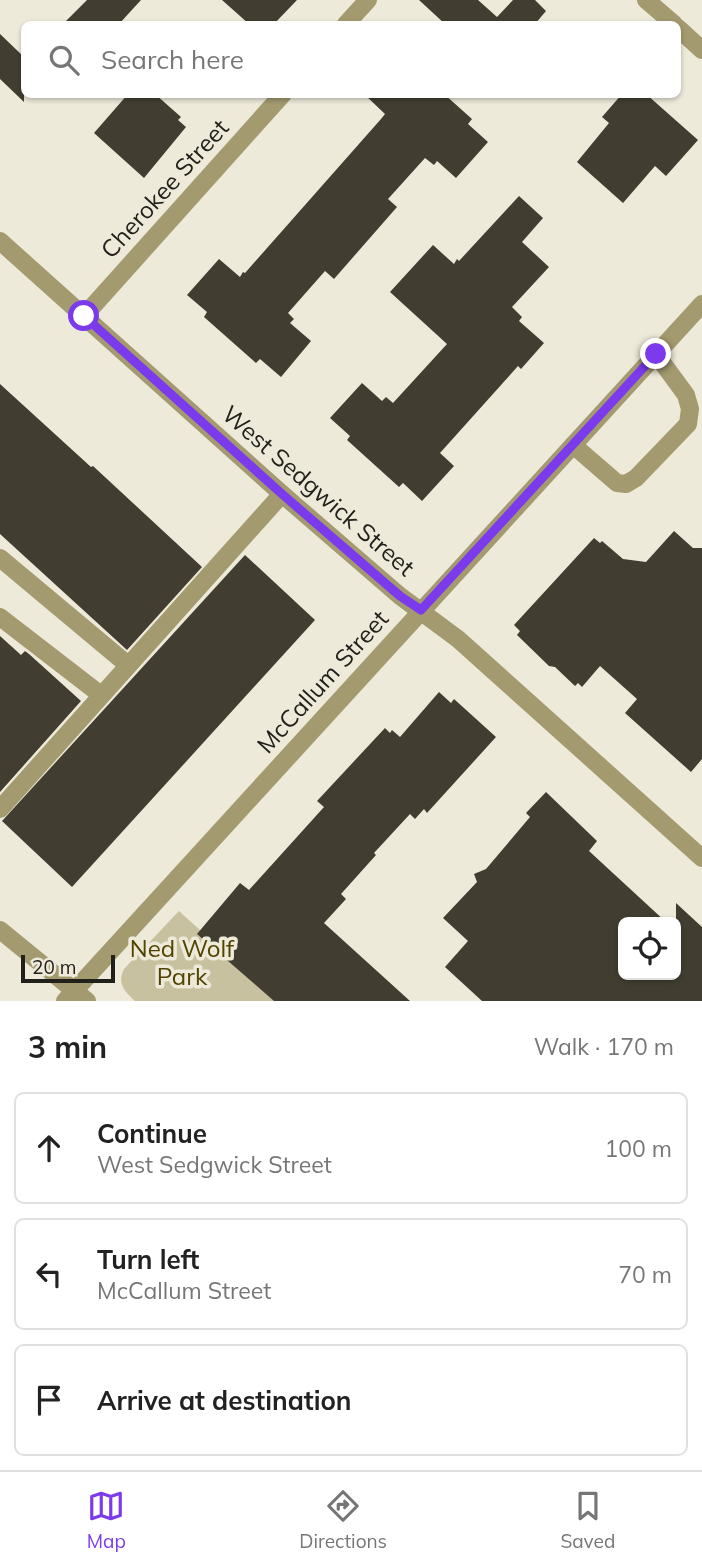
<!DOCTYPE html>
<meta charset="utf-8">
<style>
:root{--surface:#fff;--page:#f6f6f6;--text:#222;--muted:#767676;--line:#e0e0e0;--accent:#7c3aed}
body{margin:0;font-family:Mulish,sans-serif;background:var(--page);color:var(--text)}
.controls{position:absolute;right:21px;bottom:21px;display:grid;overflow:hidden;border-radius:10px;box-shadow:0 2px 5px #0004}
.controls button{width:63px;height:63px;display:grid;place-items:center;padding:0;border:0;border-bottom:2px solid var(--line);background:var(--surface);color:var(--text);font:35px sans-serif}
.scale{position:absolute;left:21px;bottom:18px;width:94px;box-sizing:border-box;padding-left:7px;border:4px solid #21201a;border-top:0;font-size:19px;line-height:24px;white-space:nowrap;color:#21201a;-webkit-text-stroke:5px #edeada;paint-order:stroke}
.stop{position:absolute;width:21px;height:21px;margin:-16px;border:5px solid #7c3aed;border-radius:50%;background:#fff}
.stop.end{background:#7c3aed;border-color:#fff;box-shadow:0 2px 7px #0008}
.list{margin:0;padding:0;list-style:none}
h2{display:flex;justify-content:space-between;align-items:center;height:91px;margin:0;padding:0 28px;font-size:30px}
h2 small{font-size:23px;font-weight:400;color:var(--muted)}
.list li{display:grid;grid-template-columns:46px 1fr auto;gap:21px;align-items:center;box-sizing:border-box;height:112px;margin:0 14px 14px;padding:0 14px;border:2px solid var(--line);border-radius:10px}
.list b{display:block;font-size:26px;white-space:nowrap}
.list p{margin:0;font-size:23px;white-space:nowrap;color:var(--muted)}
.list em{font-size:23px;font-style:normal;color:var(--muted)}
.icon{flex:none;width:38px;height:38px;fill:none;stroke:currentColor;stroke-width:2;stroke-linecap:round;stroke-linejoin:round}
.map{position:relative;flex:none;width:702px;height:1001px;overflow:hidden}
.search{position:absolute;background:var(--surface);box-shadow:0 2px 5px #0004;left:21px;right:21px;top:21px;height:77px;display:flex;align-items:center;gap:18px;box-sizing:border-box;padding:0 24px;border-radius:10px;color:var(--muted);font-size:26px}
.sheet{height:469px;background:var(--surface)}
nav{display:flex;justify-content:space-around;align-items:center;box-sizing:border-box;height:98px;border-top:2px solid var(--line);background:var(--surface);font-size:19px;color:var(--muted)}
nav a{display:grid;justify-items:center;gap:4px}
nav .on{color:var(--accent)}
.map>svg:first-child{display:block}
.green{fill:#c7c1a0}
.building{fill:#413e31}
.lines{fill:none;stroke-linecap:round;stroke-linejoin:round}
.minor{stroke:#a39a6f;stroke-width:18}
.route{stroke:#7c3aed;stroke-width:9}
.labels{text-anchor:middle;stroke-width:7;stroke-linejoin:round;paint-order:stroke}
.street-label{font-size:24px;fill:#21201a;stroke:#edeada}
.park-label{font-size:24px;fill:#514400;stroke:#edeada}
</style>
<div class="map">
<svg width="702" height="1001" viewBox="0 0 702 1001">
<rect width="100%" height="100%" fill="#edeada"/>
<path class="green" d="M179,911L278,1001H135C124,991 117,983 124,969Z"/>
<g class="building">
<path d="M87,0H141L119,24H63Z"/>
<path d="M222,0H297L274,24H249Z"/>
<path d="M419,0H478L497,17L513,0H535L546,11L535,24H445Z"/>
<path d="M0,34L24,57V102L0,79Z"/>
<path d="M128,94H155L181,117L178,120L186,127L144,178L94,133Z"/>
<path d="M364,94H444L472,119L468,124L488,142L456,178L437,161L434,165L425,158L388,199L397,207L334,279L325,271L288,313L294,319L290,323L311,341L281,377L260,359L256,363L204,317L207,312L187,295L219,259L240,277L243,272L245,273L381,119L385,114Z"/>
<path d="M622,94H646L698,140L666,176L655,166L623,203L577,162L609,123L602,117Z"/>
<path d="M519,196L543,218L522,242L549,267L512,307L522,317L519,321L544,343L521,369L518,366L440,453L454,466L422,501L403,483L399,487L347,440L350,436L330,418L362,383L382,401L386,397L393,403L447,344L390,292L433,245L454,264L457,259L459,261Z"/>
<path d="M0,384L91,467L93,466L202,567L127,650L0,534Z"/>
<path d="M674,531L693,548H702V759L691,772L625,713L637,699L600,666L582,687L578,683L575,686L555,667L549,666L517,635L520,631L514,625L594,538L600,543L602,541L623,559L646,562Z"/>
<path d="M245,555L315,620L72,887L2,821Z"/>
<path d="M0,636L21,655L25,651L29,654L81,701L0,792Z"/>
<path d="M439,692L451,703L454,699L496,737L427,813L424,809L415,819L410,814L374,853L376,855L341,894L346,899L324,923L410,1001H274L197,934L240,883L249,890L324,807L317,801L385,728L390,733L392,730L400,737Z"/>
<path d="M546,792L597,841L589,851L666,922H623V975H676V903L702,927V1001H482L445,967L468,941L443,918L477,882L474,874L486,869L530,817L526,813Z"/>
</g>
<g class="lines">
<g class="minor">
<path d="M646,0L674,24"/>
<path d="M346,24L368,0"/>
<path d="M678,28L702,50"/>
<path d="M0,241L282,494L400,596L458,639L702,858"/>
<path d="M84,316L283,94"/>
<path d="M573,445L617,483L626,484L636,478L688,424L690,409L686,395L656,354"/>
<path d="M0,558L128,665"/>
<path d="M0,617L101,695"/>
<path d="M0,809L282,494"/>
<path d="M0,930L87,1001"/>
<path d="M65,1001L702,304"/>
</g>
</g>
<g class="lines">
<path class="route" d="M84,316L282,494L400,596L421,610L656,354"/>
</g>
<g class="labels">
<g class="street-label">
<text transform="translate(165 189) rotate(-48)" y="8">Cherokee Street</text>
<text transform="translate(318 491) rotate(41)" y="8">West Sedgwick Street</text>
<text transform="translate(323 682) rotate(-48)" y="8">McCallum Street</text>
</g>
<g class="park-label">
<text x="182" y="957">Ned Wolf<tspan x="182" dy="28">Park</tspan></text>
</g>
</g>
</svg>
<div class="controls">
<button><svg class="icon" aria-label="locate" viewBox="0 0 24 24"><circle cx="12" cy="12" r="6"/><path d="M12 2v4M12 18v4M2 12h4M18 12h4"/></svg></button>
</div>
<div class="scale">20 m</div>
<div class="stop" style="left:84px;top:316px"></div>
<div class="stop end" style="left:656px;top:354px"></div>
<div class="search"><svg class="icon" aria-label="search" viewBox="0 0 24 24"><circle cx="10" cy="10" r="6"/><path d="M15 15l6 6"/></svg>Search here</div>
</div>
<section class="sheet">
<h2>3 min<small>Walk · 170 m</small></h2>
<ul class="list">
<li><svg class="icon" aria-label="ahead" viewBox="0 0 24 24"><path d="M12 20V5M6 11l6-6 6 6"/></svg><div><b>Continue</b><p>West Sedgwick Street</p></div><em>100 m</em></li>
<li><svg class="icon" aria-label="left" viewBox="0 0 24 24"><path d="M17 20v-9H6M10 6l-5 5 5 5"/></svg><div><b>Turn left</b><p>McCallum Street</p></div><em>70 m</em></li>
<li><svg class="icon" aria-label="arrive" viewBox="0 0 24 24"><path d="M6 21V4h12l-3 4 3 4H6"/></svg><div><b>Arrive at destination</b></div></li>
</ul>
</section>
<nav>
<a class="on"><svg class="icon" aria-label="map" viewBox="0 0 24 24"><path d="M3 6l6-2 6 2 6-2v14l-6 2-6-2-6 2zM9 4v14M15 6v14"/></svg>Map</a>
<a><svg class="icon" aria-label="directions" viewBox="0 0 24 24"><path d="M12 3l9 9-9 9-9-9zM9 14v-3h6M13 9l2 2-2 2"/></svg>Directions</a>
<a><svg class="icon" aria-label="saved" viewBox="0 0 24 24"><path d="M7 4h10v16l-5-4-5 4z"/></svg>Saved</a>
</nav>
